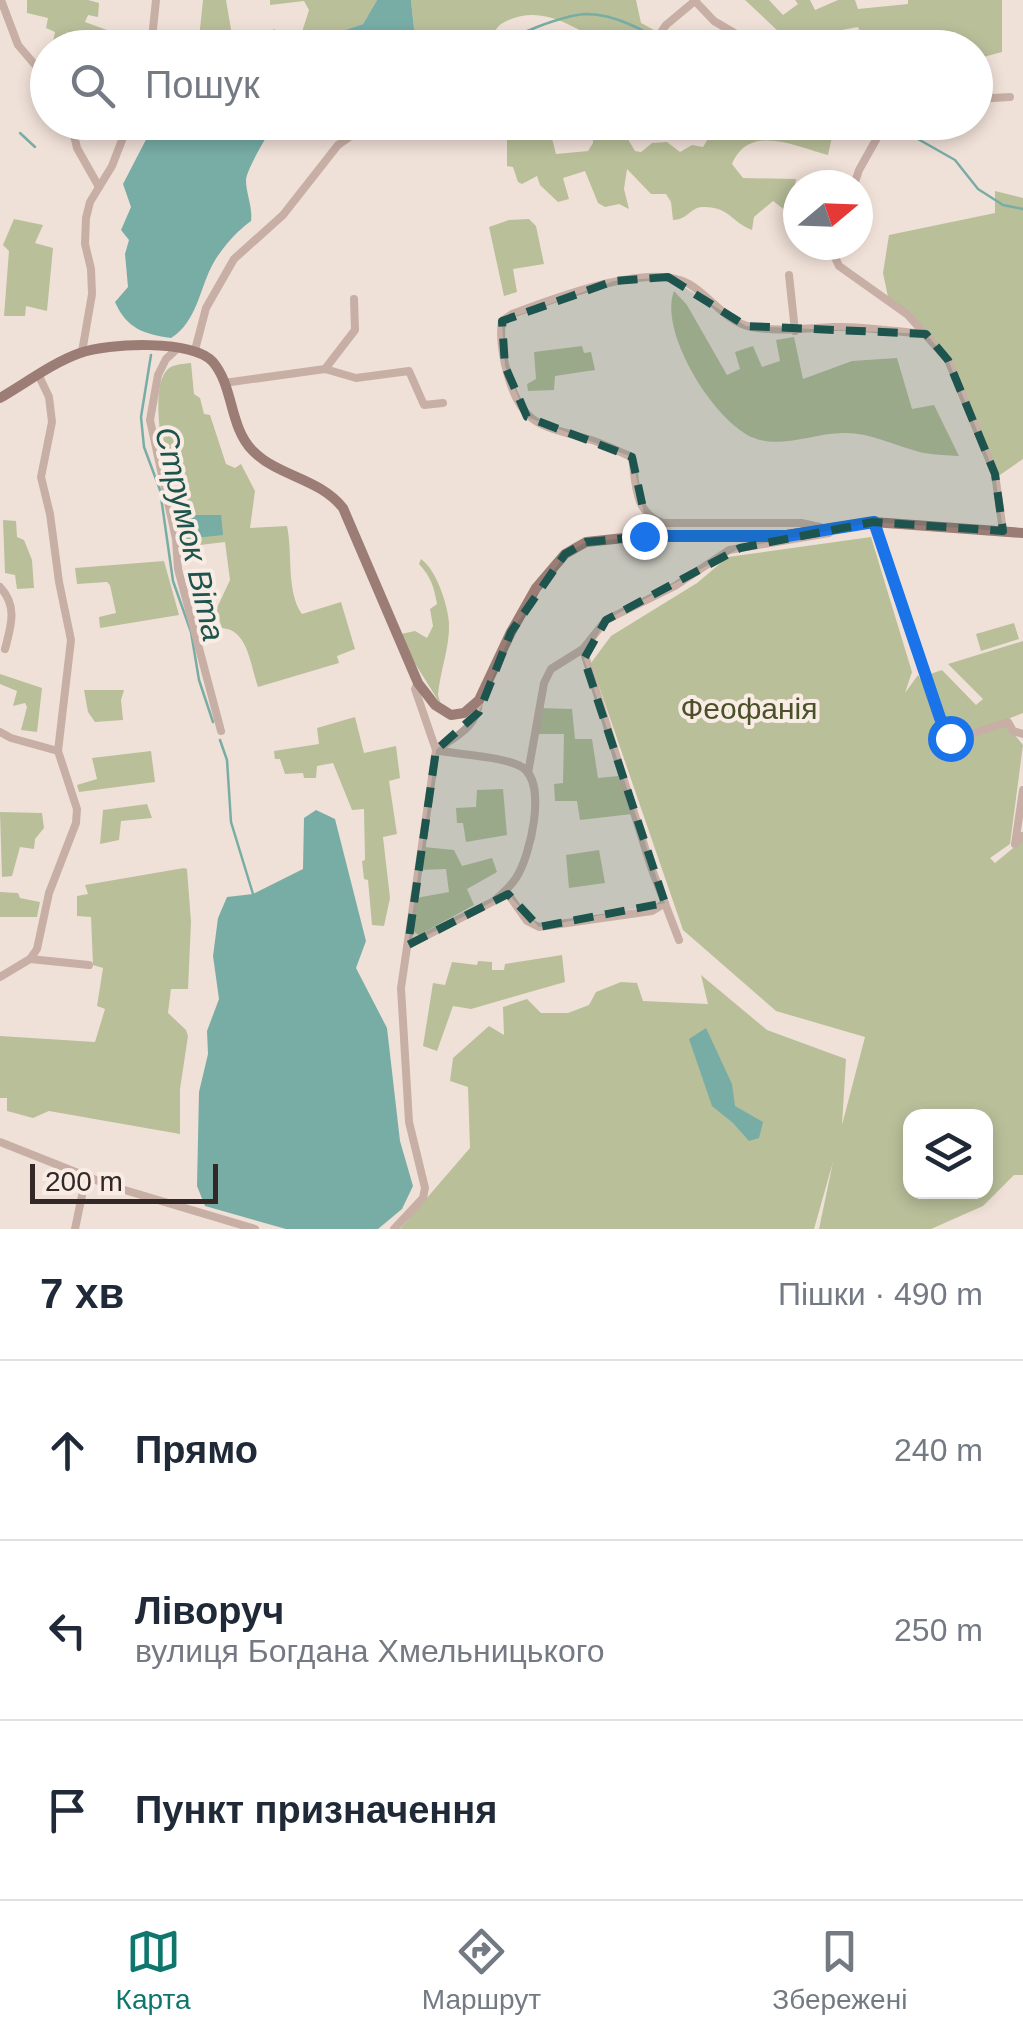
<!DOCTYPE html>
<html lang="uk">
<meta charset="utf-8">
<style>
:root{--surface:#fff;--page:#f2f2f3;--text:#1f2937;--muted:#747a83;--line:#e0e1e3;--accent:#0f766e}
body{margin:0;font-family:Helvetica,sans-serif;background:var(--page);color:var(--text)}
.controls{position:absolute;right:30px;bottom:30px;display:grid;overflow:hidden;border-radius:20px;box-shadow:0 5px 15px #0003}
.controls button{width:90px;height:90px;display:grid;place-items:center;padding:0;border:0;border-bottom:2px solid var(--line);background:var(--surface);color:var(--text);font:50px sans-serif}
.compass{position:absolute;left:783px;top:170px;width:90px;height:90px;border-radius:50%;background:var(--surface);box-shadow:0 5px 15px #0003;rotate:71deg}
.scale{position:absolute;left:30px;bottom:25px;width:188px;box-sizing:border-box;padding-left:10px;border:5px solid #342826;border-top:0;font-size:28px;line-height:35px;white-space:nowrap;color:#342826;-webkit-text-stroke:8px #f8ece4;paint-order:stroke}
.stop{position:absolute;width:30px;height:30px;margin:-22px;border:8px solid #1a73e8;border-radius:50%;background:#fff}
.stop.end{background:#1a73e8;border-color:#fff;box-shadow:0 2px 10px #0008}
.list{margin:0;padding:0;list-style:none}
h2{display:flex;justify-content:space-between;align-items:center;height:130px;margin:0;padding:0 40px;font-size:42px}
h2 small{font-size:32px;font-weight:400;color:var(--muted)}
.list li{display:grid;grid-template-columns:65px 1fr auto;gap:30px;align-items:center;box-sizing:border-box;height:180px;padding:0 40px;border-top:2px solid var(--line)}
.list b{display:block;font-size:38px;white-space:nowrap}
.list p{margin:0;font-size:32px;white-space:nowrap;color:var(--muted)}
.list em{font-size:32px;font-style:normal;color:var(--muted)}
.icon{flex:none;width:55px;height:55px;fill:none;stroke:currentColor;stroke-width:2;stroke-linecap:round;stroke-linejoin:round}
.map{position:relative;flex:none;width:1023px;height:1229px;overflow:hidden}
.search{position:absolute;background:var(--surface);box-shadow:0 5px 15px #0003;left:30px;right:30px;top:30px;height:110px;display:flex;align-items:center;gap:25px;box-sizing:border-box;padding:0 35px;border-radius:55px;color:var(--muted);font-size:38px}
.sheet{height:670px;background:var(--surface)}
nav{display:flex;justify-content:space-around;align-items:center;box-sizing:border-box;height:140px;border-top:2px solid var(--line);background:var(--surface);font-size:28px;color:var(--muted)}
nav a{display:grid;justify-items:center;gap:5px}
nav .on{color:var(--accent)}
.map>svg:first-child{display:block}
.green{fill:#b9bf99;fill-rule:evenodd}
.water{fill:#78ada6}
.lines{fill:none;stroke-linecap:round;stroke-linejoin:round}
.stream{stroke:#78ada6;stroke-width:2.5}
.street{stroke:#c8afa5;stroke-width:8}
.secondary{stroke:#9b7d76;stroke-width:10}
.route{stroke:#1a73e8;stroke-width:12}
.marked{fill:#1d544e;fill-opacity:0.2;stroke:#1d544e;stroke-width:8;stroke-dasharray:20 12;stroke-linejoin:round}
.labels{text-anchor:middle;stroke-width:8;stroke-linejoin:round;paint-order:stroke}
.park-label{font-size:30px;fill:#4a512a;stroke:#f8ece4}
.water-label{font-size:32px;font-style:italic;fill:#1d544e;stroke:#f8ece4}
</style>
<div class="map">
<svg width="1023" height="1229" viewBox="0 0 1023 1229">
<rect width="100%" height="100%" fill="#f0e1d8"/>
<g class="green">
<path d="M27,0H88L99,3L98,17L88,15L85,22L118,34L117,47H52L55,32L46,28L48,18L27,13Z"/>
<path d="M203,0H226L232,35L238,42L275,29L281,44L301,35L309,10L304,1L270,5V0H377L363,24L330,35L324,47L198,48Z"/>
<path d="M411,0H636L641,23L669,38L701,47H592L590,36C561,19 533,5 501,24C493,30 491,43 480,47C466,52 432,47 416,47Z"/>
<path d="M745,0H769L783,15L798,4L795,0H810L815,10L838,0H855L858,9L908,4V0H1002V52L976,59V48L956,47L953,34L886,42H864L858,27L842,30L843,47H812L802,39L795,47Z"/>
<path d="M504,123H548L556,154L588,151L593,143V123H618L635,151L641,152L652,143L667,142L680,152L692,145L703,147L718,123H793L832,137L828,155C795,146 749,123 732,164L743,178L796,179L794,191L798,197V220L773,201L754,217L752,230C731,222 729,206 702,207C690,208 687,220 673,220L671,202L666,194H651L627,169L624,189L629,209L619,204L605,207L598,203L585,171L563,178L569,199L558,202L540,185L537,176L522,184L518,182L513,167L507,166V136L489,134Z"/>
<path d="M995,191L1023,198V459L997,477L948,355L889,302L883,273L889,235L995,213Z"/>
<path d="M14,219L43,225L35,243L53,248L47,311L26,306L25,316H4L9,251L3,245Z"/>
<path d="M529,219L536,226L544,264L513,269L517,292L504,296L489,227L509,220Z"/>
<path d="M674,291L687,305L727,375L740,369L735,352L753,346L762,367L780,361L776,340L794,337L803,379L852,361L897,358L912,409L934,405L959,456C944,455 927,455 913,450C891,444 869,433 846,433C817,432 782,449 754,438C715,423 658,332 674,291Z"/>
<path d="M582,346L584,353L591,352L595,370L555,376L554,390L528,391L527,384L536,379L534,352Z"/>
<path d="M191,363L194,394L200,398L204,414L210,415L226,464L235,468L241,464L255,491L250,528L287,526C293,553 286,592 302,614L341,602L355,649L337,656L339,663L258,687C250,664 248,630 222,628L216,610L230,580L225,542L183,547C176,514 142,393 168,369C174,364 183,364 191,363Z"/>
<path d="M3,520L16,521L17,537L24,540L32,560L34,588L17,589L15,575L5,573Z"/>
<path d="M871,537L912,672L905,693L918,675L932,697L927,675L942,670L976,705L983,699L948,664L1023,641V713L1003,721L1023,745L1010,844L990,858L995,863L1023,840V1175H1014L983,1206L931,1229H819L833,1162L814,1229H400L470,1148L468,1087L450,1081L453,1058L489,1026L504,1035L503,1007L527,999L541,1013H568L589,1005L596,992L621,982L637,983L643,1001L708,1004L701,975L767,1030L846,1059L842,1125L865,1037L776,1011L683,930L591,663L611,636L697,583L728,557ZM910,1116H986V1192H910Z"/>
<path d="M421,559C436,569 448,605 449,623C450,647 440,671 438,695L441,705L411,657L401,634L415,631L427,638L433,626L430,609L437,604C434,587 431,577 419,564Z"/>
<path d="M164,561L179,615L100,628L99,617L116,613L110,585L107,582L77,584L75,568Z"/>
<path d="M1014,623L1019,639L981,651L976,634Z"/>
<path d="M0,674L42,688L37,732L21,730L27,707L25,703L13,706L17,691L0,684Z"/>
<path d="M84,690H124L121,700L123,720L95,722L88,712Z"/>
<path d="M540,708L572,709L575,739H592L598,778L619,776L632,814L580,820L577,801H555L554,784L563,783L564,734H538Z"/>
<path d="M355,717L364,753L396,746L400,778L389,781L397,834L383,837L390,898L384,926L372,925L368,880L364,879L362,861L365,860L364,809L352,810L333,763L317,766L316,778H304L303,773L285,774L280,759H275L274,751L319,744L317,728Z"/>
<path d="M151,751L155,782L79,792L77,785L97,779L92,758Z"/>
<path d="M503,789L507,835L466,842L463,823H457L456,808L476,807L477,790Z"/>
<path d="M147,804L152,818L121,821L119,840L100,844L103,810Z"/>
<path d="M0,812L42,813L44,828L35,839L34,849L20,847L12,876L2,877Z"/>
<path d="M424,847L454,850L462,866L492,858L497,872L467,889L474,905L419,935L414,932L412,925L416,898L449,892L446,869L420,870Z"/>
<path d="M599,850L605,883L569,888L566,855Z"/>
<path d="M184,868L187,869L191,922L188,989H171L168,1013L186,1030L188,1036L180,1089V1134L49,1111L33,1118L7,1111V1098H0V1036L95,1042L105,1009L97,1006L103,968L93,965L91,917L77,916V896L88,894L85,885Z"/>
<path d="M0,892L18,893L20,898L40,902L37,917H0Z"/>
<path d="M562,955L565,982L471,1009L453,1006L437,1051L423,1046L433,983L445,985L452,962L477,965L478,961L492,962V970H504L505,964Z"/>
</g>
<g class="water">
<path d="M377,0H411L416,47H324L330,35L363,24Z"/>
<path d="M179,123H274C267,137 247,168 246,180C246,194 253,207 251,221C238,230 222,248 214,262C199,288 198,321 171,338C144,334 127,329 115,302L128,287L125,254L129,240L121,230L131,207L123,184L152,128L176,129Z"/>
<path d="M192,515H221L223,535L185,539L182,536L181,518Z"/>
<path d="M316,810L335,819L366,941L356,968L387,1028L400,1141L413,1186L402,1209L378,1229H286L205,1206L197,1186L199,1092L208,1054L207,1031L219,999L213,956L218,918L227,897L253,894L303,869L304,818Z"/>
<path d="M706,1028L732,1084L735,1106L763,1122L759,1138L749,1141L733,1123L712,1106L689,1039Z"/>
</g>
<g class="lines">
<g class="stream">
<path d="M492,48C515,35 561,15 587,14C617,14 648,33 674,48"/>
<path d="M774,122H783"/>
<path d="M895,126L955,160L978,189L1003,205L1023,209"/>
<path d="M20,133L35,147"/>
<path d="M151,355L141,417L144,447L160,490L173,581L191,632L199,680L213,722"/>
<path d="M220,740L227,760L231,822L253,894"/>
</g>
<g class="street">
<path d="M1,0L18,45L48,80"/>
<path d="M695,1L714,21L760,48"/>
<path d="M151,48L156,0"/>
<path d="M650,48L666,25L696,0"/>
<path d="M976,99L1010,97"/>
<path d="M71,122L77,148L99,187"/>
<path d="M446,122L488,130L497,122"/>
<path d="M854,185L859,170L886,122"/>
<path d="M836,245L834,255L839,266L908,315L948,360L995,474L1003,531"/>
<path d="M789,275L795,331"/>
<path d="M179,347L166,359L158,375L150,420L176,539L178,569L221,731"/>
<path d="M195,350L206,308L234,259L283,215L338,145L365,126L382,122"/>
<path d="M82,352L92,294L91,269L85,244L86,218L90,202L112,166L129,122"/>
<path d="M325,369L355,330L354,299"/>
<path d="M224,383L325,369L356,378L409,371L424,405L443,403"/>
<path d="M873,522L947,734L950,737H962L1008,722L1013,731L1023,734"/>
<path d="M820,527L801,523H663C634,513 636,484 632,457C617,451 603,443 588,439C543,426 522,426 508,376C503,358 499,339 502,321L512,314C553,299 649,261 689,284C710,296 726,322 751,327C779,332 806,328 834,327C864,326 896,332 926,334"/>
<path d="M0,587C18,606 11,626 5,649"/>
<path d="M583,649L651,867L679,940"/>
<path d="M0,732L11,738L58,751"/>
<path d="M528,773L544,683L551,669L583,649L606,620L675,586L729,550L829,533"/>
<path d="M1023,790L1015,844L1023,836"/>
<path d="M506,891L527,921L539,927L652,911L665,903"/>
<path d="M408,945L494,901C502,894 510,887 516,878C530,857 548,783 522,767C503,756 459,755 436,750L415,689L418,683"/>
<path d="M30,959L89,965"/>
<path d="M0,977L30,959L37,949L49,893L76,823L77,809L58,751L71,640L59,582L50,514L41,477L52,422L49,397L39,376"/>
<path d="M0,1142L111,1186L255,1229"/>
<path d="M75,1229L86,1176"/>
<path d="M394,1229L423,1198L425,1188L409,1122L401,988L436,750C455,737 479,726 479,700"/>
</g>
<path class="secondary" d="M0,398C26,383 52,363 80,353C107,343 193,339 213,362C234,387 229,427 253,451C279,477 319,478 343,508L418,683L435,705L451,715L464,713L479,700L511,632L536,588L565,554L586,542L643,536L787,535L873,522L1023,533"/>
</g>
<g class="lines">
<path class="route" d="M644,536H787L874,522L940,718L950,738"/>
</g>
<path class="marked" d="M668,277L746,326L926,334L948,360L995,474L1003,531L873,522L740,548L606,620L584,659L665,903L539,927L508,894L408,945L436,750L479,712L511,632L565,554L586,542L649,536L632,457L527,417L505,366L502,321L614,281Z"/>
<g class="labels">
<g class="park-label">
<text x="749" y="719">Феофанія</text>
</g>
<g class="water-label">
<text transform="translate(190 534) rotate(77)" y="11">Струмок Віта</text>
</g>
</g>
</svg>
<div class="controls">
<button><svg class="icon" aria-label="layers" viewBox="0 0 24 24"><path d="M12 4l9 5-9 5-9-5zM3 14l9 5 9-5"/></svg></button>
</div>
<svg class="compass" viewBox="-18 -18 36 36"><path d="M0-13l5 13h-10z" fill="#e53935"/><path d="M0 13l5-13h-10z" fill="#747a83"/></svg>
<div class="scale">200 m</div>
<div class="stop" style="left:950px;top:738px"></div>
<div class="stop end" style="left:644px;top:536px"></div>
<div class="search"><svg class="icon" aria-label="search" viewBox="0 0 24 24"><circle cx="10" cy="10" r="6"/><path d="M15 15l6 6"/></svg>Пошук</div>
</div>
<section class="sheet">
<h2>7 хв<small>Пішки · 490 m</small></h2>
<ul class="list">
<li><svg class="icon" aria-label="ahead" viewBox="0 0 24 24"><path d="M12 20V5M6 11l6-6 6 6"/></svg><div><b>Прямо</b></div><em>240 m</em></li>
<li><svg class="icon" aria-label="left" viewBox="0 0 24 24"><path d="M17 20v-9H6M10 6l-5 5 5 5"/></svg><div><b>Ліворуч</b><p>вулиця Богдана Хмельницького</p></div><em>250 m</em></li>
<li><svg class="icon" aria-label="arrive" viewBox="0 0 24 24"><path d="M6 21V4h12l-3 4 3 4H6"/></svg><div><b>Пункт призначення</b></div></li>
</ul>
</section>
<nav>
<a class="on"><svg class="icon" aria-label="map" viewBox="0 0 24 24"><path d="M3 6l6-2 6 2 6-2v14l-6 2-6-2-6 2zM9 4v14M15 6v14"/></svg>Карта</a>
<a><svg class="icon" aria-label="directions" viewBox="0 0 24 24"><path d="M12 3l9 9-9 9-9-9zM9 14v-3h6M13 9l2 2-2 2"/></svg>Маршрут</a>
<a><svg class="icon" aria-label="saved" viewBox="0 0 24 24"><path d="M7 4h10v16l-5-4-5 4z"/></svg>Збережені</a>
</nav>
